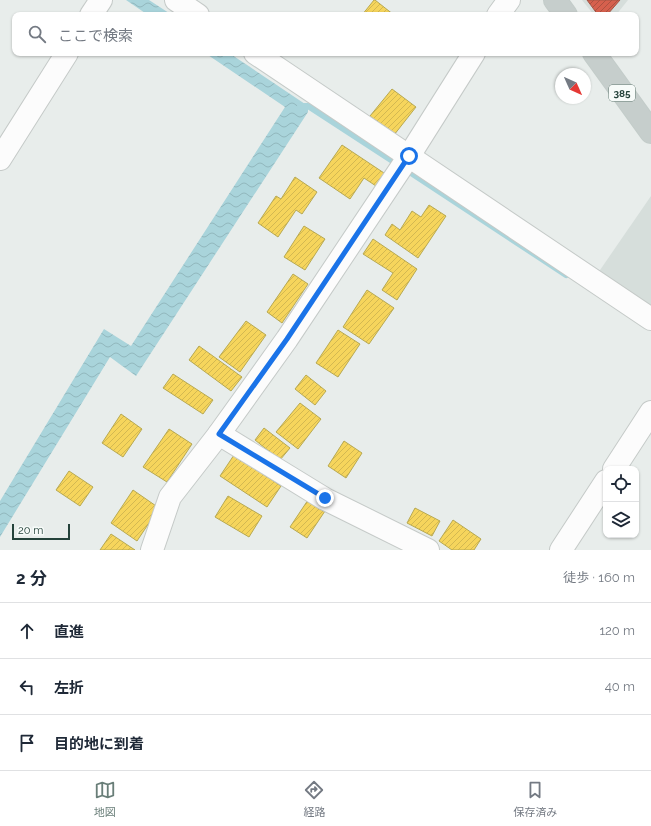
<!DOCTYPE html>
<html lang="ja">
<meta charset="utf-8">
<style>
:root{--surface:#fff;--page:#f2f2f3;--text:#1f2937;--muted:#747a83;--line:#e0e1e3;--accent:#697e78}
body{margin:0;font-family:Raleway,"Noto Sans JP",sans-serif;background:var(--page);color:var(--text)}
.controls{position:absolute;right:12px;bottom:12px;display:grid;overflow:hidden;border-radius:8px;box-shadow:0 1px 3px #0004}
.controls button{width:36px;height:36px;display:grid;place-items:center;padding:0;border:0;border-bottom:1px solid var(--line);background:var(--surface);color:var(--text);font:20px sans-serif}
.compass{position:absolute;left:555px;top:68px;width:36px;height:36px;border-radius:50%;background:var(--surface);box-shadow:0 1px 3px #0004;rotate:135deg}
.scale{position:absolute;left:12px;bottom:10px;width:58px;box-sizing:border-box;padding-left:4px;border:2px solid #24423a;border-top:0;font-size:11px;line-height:14px;white-space:nowrap;color:#24423a;-webkit-text-stroke:3px #f7fbf9;paint-order:stroke}
.stop{position:absolute;width:12px;height:12px;margin:-9px;border:3px solid #1a73e8;border-radius:50%;background:#fff}
.stop.end{background:#1a73e8;border-color:#fff;box-shadow:0 1px 4px #0008}
.list{margin:0;padding:0;list-style:none}
h2{display:flex;justify-content:space-between;align-items:center;height:52px;margin:0;padding:0 16px;font-size:17px}
h2 small{font-size:13px;font-weight:400;color:var(--muted)}
.list li{display:grid;grid-template-columns:26px 1fr auto;gap:12px;align-items:center;box-sizing:border-box;height:56px;padding:0 16px;border-top:1px solid var(--line)}
.list b{display:block;font-size:15px;white-space:nowrap}
.list em{font-size:13px;font-style:normal;color:var(--muted)}
.icon{flex:none;width:22px;height:22px;fill:none;stroke:currentColor;stroke-width:2;stroke-linecap:round;stroke-linejoin:round}
.map{position:relative;flex:none;width:651px;height:550px;overflow:hidden}
.search{position:absolute;background:var(--surface);box-shadow:0 1px 3px #0004;left:12px;right:12px;top:12px;height:44px;display:flex;align-items:center;gap:10px;box-sizing:border-box;padding:0 14px;border-radius:8px;color:var(--muted);font-size:15px}
.sheet{height:220px;background:var(--surface)}
nav{display:flex;justify-content:space-around;align-items:center;box-sizing:border-box;height:56px;border-top:1px solid var(--line);background:var(--surface);font-size:11px;color:var(--muted)}
nav a{display:grid;justify-items:center;gap:2px}
nav .on{color:var(--accent)}
.map>svg:first-child{display:block}
.built{fill:#d6dedb}
.water{fill:url(#water-waves)}
.homes{fill:url(#homes-hatch);stroke:#b7a952}
.shops{fill:url(#shops-hatch);stroke:#a15747}
.lines{fill:none;stroke-linecap:round;stroke-linejoin:round}
.stream{stroke:#a9d4db;stroke-width:6}
.minor-casing{stroke:#c5cac8;stroke-width:24}
.trunk-casing{stroke:#c3ccc9;stroke-width:24}
.minor{stroke:#fcfcfc;stroke-width:22}
.trunk{stroke:#c6cecc;stroke-width:22}
.route{stroke:#1a73e8;stroke-width:5}
.labels{text-anchor:middle;stroke-width:4;stroke-linejoin:round;paint-order:stroke}
.shield{fill:#f7fbf9;stroke:#637a73;stroke-width:1}
.shield-label{font-size:10px;font-weight:bold;fill:#24423a}
</style>
<div class="map">
<svg width="651" height="550" viewBox="0 0 651 550">
<defs>
<pattern id="water-waves" width="16" height="10" patternUnits="userSpaceOnUse"><rect width="16" height="10" fill="#a9d4db"/><path d="M0 5q4-4 8 0t8 0" fill="none" stroke="#91b7bd"/></pattern>
<pattern id="homes-hatch" width="6" height="6" patternUnits="userSpaceOnUse"><rect width="6" height="6" fill="#f6d55c"/><path d="M-1 1l2-2M0 6l6-6M5 7l2-2" fill="none" stroke="#d3b851"/></pattern>
<pattern id="shops-hatch" width="6" height="6" patternUnits="userSpaceOnUse"><rect width="6" height="6" fill="#d6604d"/><path d="M-1 1l2-2M0 6l6-6M5 7l2-2" fill="none" stroke="#ad5141"/></pattern>
</defs>
<rect width="100%" height="100%" fill="#e8edeb"/>
<g class="built">
<path d="M582,0H628L616,15H594Z"/>
<path d="M651,196V312L598,273Z"/>
</g>
<g class="water">
<path d="M126,0H149L172,15H148Z"/>
<path d="M205,53H229L308,106V112L136,376L110,357L0,537V501L104,329L131,346L285,107Z"/>
</g>
<g class="homes">
<path d="M374,0H375L394,15H362Z"/>
<path d="M392,89L416,107L394,135L370,116Z"/>
<path d="M342,145L387,175L379,188L364,178L350,199L319,178Z"/>
<path d="M295,177L317,192L302,214L296,210L278,237L258,223L276,196L281,199Z"/>
<path d="M429,205L446,216L418,258L385,235L392,224L400,230L412,211L421,217Z"/>
<path d="M304,226L325,239L305,270L284,257Z"/>
<path d="M373,239L417,269L397,300L382,290L393,273L363,254Z"/>
<path d="M293,274L308,284L282,323L267,312Z"/>
<path d="M367,290L394,308L369,344L343,327Z"/>
<path d="M246,321L266,335L240,372L219,357Z"/>
<path d="M338,330L360,344L338,377L316,363Z"/>
<path d="M199,346L242,377L231,391L189,360Z"/>
<path d="M173,374L213,400L203,414L163,388Z"/>
<path d="M306,375L326,391L315,405L295,389Z"/>
<path d="M300,403L321,419L298,449L276,432Z"/>
<path d="M121,414L142,429L123,457L102,443Z"/>
<path d="M264,428L290,448L280,460L255,440Z"/>
<path d="M169,429L192,444L167,482L143,467Z"/>
<path d="M344,441L362,453L346,478L328,466Z"/>
<path d="M234,455L281,486L267,507L220,476Z"/>
<path d="M69,471L93,487L80,506L56,490Z"/>
<path d="M133,490L159,508L137,541L111,523Z"/>
<path d="M228,496L262,516L249,537L215,517Z"/>
<path d="M308,500L325,511L307,538L290,527Z"/>
<path d="M415,508L440,521L432,536L407,523Z"/>
<path d="M453,520L481,539L474,550H452L439,541Z"/>
<path d="M111,534L135,550H100Z"/>
</g>
<path class="shops" d="M587,0H620L607,15H598Z"/>
<g class="lines">
<g class="stream">
<path d="M300,106H308L394,162"/>
<path d="M408,171L566,275"/>
</g>
<g class="minor-casing">
<g id="minor">
<path d="M176,0L198,15"/>
<path d="M91,15L101,0"/>
<path d="M498,15L509,0"/>
<path d="M255,53L651,319"/>
<path d="M0,159L67,53"/>
<path d="M219,434L325,499L428,550"/>
<path d="M614,469L651,412"/>
<path d="M152,550L170,497L219,434L287,339L409,156L474,53"/>
<path d="M561,550L606,481"/>
</g>
</g>
<g class="trunk-casing">
<g id="trunk">
<path d="M555,0L566,15"/>
<path d="M594,53L651,132"/>
</g>
</g>
<use href="#minor" class="minor"/>
<use href="#trunk" class="trunk"/>
</g>
<g class="lines">
<path class="route" d="M325,498L219,434L287,339L409,156"/>
</g>
<g class="labels">
<rect class="shield" x="609" y="85" width="26" height="16" rx="3"/>
<g class="shield-label">
<text x="622" y="97">385</text>
</g>
</g>
</svg>
<div class="controls">
<button><svg class="icon" aria-label="locate" viewBox="0 0 24 24"><circle cx="12" cy="12" r="6"/><path d="M12 2v4M12 18v4M2 12h4M18 12h4"/></svg></button>
<button><svg class="icon" aria-label="layers" viewBox="0 0 24 24"><path d="M12 4l9 5-9 5-9-5zM3 14l9 5 9-5"/></svg></button>
</div>
<svg class="compass" viewBox="-18 -18 36 36"><path d="M0-13l5 13h-10z" fill="#e53935"/><path d="M0 13l5-13h-10z" fill="#747a83"/></svg>
<div class="scale">20 m</div>
<div class="stop" style="left:409px;top:156px"></div>
<div class="stop end" style="left:325px;top:498px"></div>
<div class="search"><svg class="icon" aria-label="search" viewBox="0 0 24 24"><circle cx="10" cy="10" r="6"/><path d="M15 15l6 6"/></svg>ここで検索</div>
</div>
<section class="sheet">
<h2>2 分<small>徒歩 · 160 m</small></h2>
<ul class="list">
<li><svg class="icon" aria-label="ahead" viewBox="0 0 24 24"><path d="M12 20V5M6 11l6-6 6 6"/></svg><div><b>直進</b></div><em>120 m</em></li>
<li><svg class="icon" aria-label="left" viewBox="0 0 24 24"><path d="M17 20v-9H6M10 6l-5 5 5 5"/></svg><div><b>左折</b></div><em>40 m</em></li>
<li><svg class="icon" aria-label="arrive" viewBox="0 0 24 24"><path d="M6 21V4h12l-3 4 3 4H6"/></svg><div><b>目的地に到着</b></div></li>
</ul>
</section>
<nav>
<a class="on"><svg class="icon" aria-label="map" viewBox="0 0 24 24"><path d="M3 6l6-2 6 2 6-2v14l-6 2-6-2-6 2zM9 4v14M15 6v14"/></svg>地図</a>
<a><svg class="icon" aria-label="directions" viewBox="0 0 24 24"><path d="M12 3l9 9-9 9-9-9zM9 14v-3h6M13 9l2 2-2 2"/></svg>経路</a>
<a><svg class="icon" aria-label="saved" viewBox="0 0 24 24"><path d="M7 4h10v16l-5-4-5 4z"/></svg>保存済み</a>
</nav>
